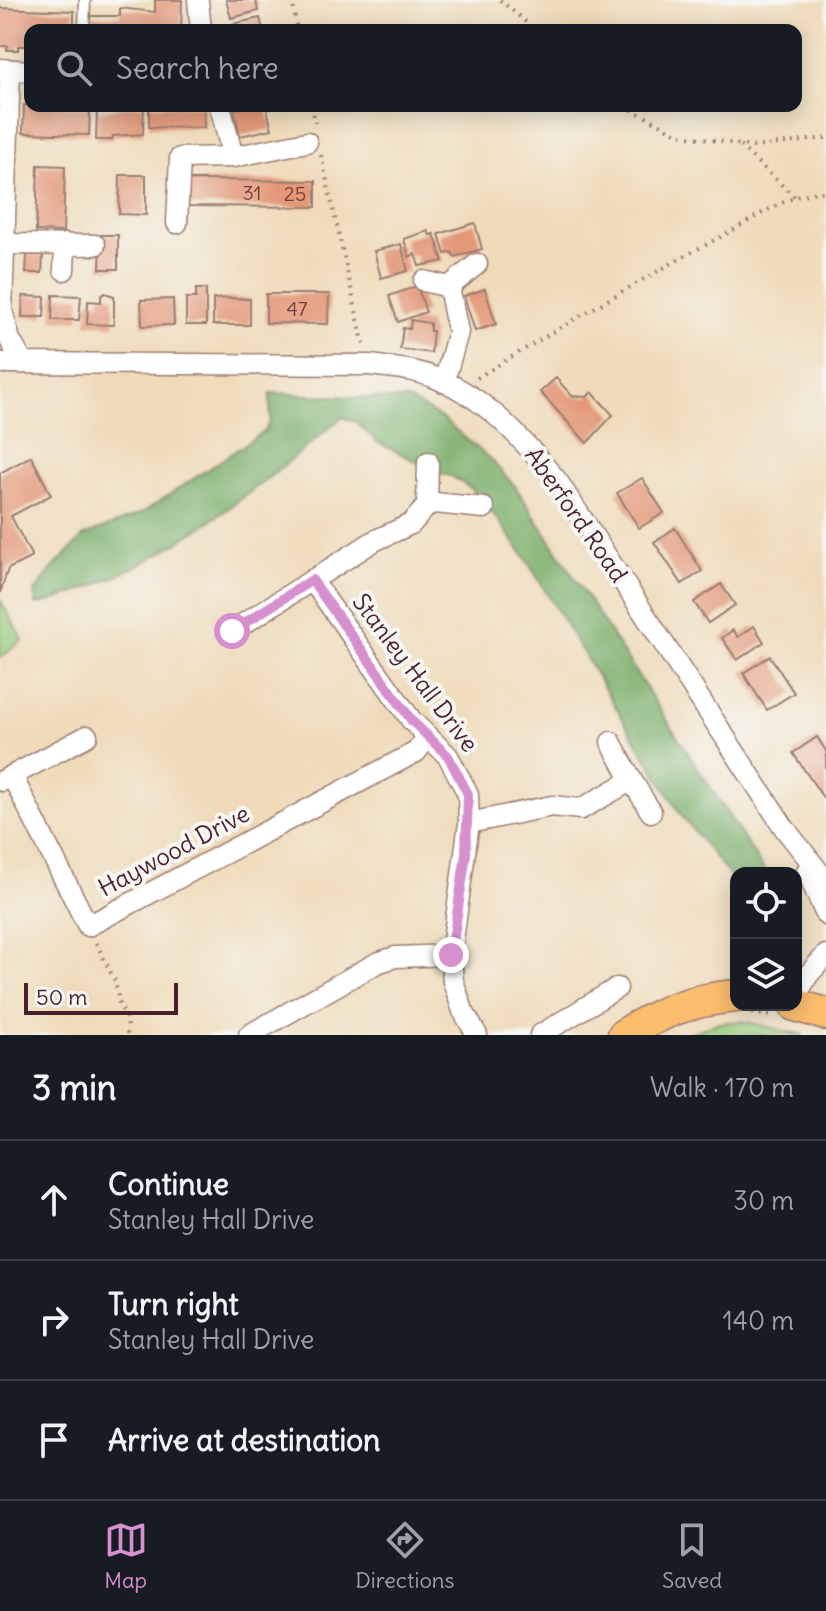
<!DOCTYPE html>
<meta charset="utf-8">
<style>
:root{--surface:#171b24;--page:#242831;--text:#f1f3f6;--muted:#9ea1a6;--line:#363941;--accent:#d690ce}
body{margin:0;font-family:Delius,sans-serif;background:var(--page);color:var(--text)}
.controls{position:absolute;right:24px;bottom:24px;display:grid;overflow:hidden;border-radius:16px;box-shadow:0 4px 20px #0003}
.controls button{width:72px;height:72px;display:grid;place-items:center;padding:0;border:0;border-bottom:2px solid var(--line);background:var(--surface);color:var(--text);font:40px sans-serif}
.scale{position:absolute;left:24px;bottom:20px;width:154px;box-sizing:border-box;padding-left:8px;border:4px solid #4a1f2b;border-top:0;font-size:22px;line-height:28px;white-space:nowrap;color:#4a1f2b;-webkit-text-stroke:6px #f6f6f2;paint-order:stroke}
.stop{position:absolute;width:24px;height:24px;margin:-18px;border:6px solid #d690ce;border-radius:50%;background:#fff}
.stop.end{background:#d690ce;border-color:#fff;box-shadow:0 2px 8px #0008}
.list{margin:0;padding:0;list-style:none}
h2{display:flex;justify-content:space-between;align-items:center;height:104px;margin:0;padding:0 32px;font-size:34px}
h2 small{font-size:26px;font-weight:400;color:var(--muted)}
.list li{display:grid;grid-template-columns:52px 1fr auto;gap:24px;align-items:center;box-sizing:border-box;height:120px;padding:0 32px;border-top:2px solid var(--line)}
.list b{display:block;font-size:30px;white-space:nowrap}
.list p{margin:0;font-size:26px;white-space:nowrap;color:var(--muted)}
.list em{font-size:26px;font-style:normal;color:var(--muted)}
.icon{flex:none;width:44px;height:44px;fill:none;stroke:currentColor;stroke-width:2;stroke-linecap:round;stroke-linejoin:round}
.map{position:relative;flex:none;width:826px;height:1035px;overflow:hidden}
.search{position:absolute;background:var(--surface);box-shadow:0 4px 20px #0003;left:24px;right:24px;top:24px;height:88px;display:flex;align-items:center;gap:20px;box-sizing:border-box;padding:0 28px;border-radius:16px;color:var(--muted);font-size:30px}
.sheet{height:464px;background:var(--surface)}
nav{display:flex;justify-content:space-around;align-items:center;box-sizing:border-box;height:112px;border-top:2px solid var(--line);background:var(--surface);font-size:22px;color:var(--muted)}
nav a{display:grid;justify-items:center;gap:4px}
nav .on{color:var(--accent)}
.map>svg:first-child{display:block}
.green{fill:#9acb7b;stroke:#727553;stroke-width:2}
.forest{fill:#7baf6b;stroke:#62674b;stroke-width:2}
.building{fill:#e39878}
.lines{fill:none;stroke-linecap:round;stroke-linejoin:round}
.service-casing{stroke:#9c7d72;stroke-width:13}
.minor-casing{stroke:#9c7d72;stroke-width:23}
.primary-casing{stroke:#9c7d72;stroke-width:35}
.path{stroke:#9c7d72;stroke-width:4;stroke-dasharray:2 6;stroke-linecap:butt}
.service{stroke:#fff;stroke-width:10}
.minor{stroke:#fff;stroke-width:20}
.primary{stroke:#fbbd6e;stroke-width:32}
.route{stroke:#d690ce;stroke-width:10}
.labels{text-anchor:middle;stroke-width:8;stroke-linejoin:round;paint-order:stroke}
.number-label{font-size:20px;fill:#703d3e}
.street-label{font-size:24px;fill:#4a1f2b;stroke:#f6f6f2}
</style>
<div class="map">
<svg width="826" height="1035" viewBox="0 0 826 1035">
<rect width="100%" height="100%" fill="#f6f6f2"/>
<filter id="ink" filterUnits="userSpaceOnUse"><feTurbulence type="fractalNoise" baseFrequency=".0125" numOctaves="2"/><feDisplacementMap in="SourceGraphic" scale="16" xChannelSelector="R" yChannelSelector="G"/><feConvolveMatrix kernelMatrix="1 2 1 2 8 2 1 2 1" color-interpolation-filters="sRGB"/></filter>
<filter id="wash" filterUnits="userSpaceOnUse"><feTurbulence type="fractalNoise" baseFrequency=".006" numOctaves="4" result="noise"/><feDisplacementMap in="SourceGraphic" scale="32" xChannelSelector="R" yChannelSelector="G"/><feGaussianBlur stdDeviation="1.8" result="paint"/><feColorMatrix in="noise" values="0 0 0 0 0 0 0 0 0 0 0 0 0 0 0 0 0 1.4 0 .05"/><feComposite in="paint" operator="in"/></filter>
<g filter="url(#wash)">
<rect width="100%" height="100%" fill="#efdbba"/>
<g class="green">
<path d="M0,600L23,640L0,658Z"/>
<path d="M742,1021L804,1035H684L718,1023Z"/>
</g>
<path class="forest" d="M270,393L408,400L440,417L489,458L515,486L766,873H736V884L681,815L525,557L496,517L473,490L451,476L439,473L377,442L356,422L342,417C254,492 151,577 36,605L34,593L52,569L84,536L142,513L265,431L270,421Z"/>
<g id="blocks">
<g class="building">
<path d="M155,0H182L181,30H89V16H120V8L155,12Z"/>
<path d="M226,0H256L258,11L231,18Z"/>
<path d="M0,8L74,11V30H30V46H18V50H7L8,46H0Z"/>
<path d="M260,18L263,30H233L232,24Z"/>
<path d="M24,105L90,107L89,135L23,133Z"/>
<path d="M130,106H144L143,134L113,136L112,140H96L97,112Z"/>
<path d="M149,106H204V128L149,127Z"/>
<path d="M246,106H266L272,129L240,136L234,109Z"/>
<path d="M38,165L65,166L63,232L36,231Z"/>
<path d="M120,175H146V215L119,214Z"/>
<path d="M189,180L316,181V207L188,206Z"/>
<path d="M475,223L482,249L454,257L452,252L445,254L439,234Z"/>
<path d="M428,231L430,235L434,234L443,261L419,266L415,254L409,257L404,239Z"/>
<path d="M101,235H118V269H100Z"/>
<path d="M401,244L408,271L381,278L374,251Z"/>
<path d="M27,255H43L42,273H26Z"/>
<path d="M417,286L426,312L398,322L389,296Z"/>
<path d="M196,289H206V325H186V298H196Z"/>
<path d="M485,289L496,324L475,331L464,296Z"/>
<path d="M105,293L114,296V325L87,324L88,301L101,302V296Z"/>
<path d="M266,294H329L328,324L266,323Z"/>
<path d="M53,295L81,296L79,320H52Z"/>
<path d="M23,296L45,297L44,317H22Z"/>
<path d="M231,298L250,299V325H213V299Z"/>
<path d="M173,299L174,325L142,326L141,300Z"/>
<path d="M411,320L430,323V331H433L431,353L400,349L403,328L410,329Z"/>
<path d="M556,378L572,396L587,397L592,392L613,415L587,443L540,392Z"/>
<path d="M31,456L51,495L11,516L32,557L8,569L0,593V473Z"/>
<path d="M642,478L664,513L639,528L617,493Z"/>
<path d="M675,528L702,571L682,584L654,542Z"/>
<path d="M721,584L735,605L708,623L694,602Z"/>
<path d="M754,626L764,642L737,660L722,638L733,630L738,637Z"/>
<path d="M770,656L794,693L767,710L743,673Z"/>
<path d="M817,737L826,751V797L824,799L793,753Z"/>
</g>
</g>
</g>
<g filter="url(#ink)">
<use href="#blocks" fill-opacity="0" stroke="#9c7d72" stroke-width="2"/>
<g class="lines">
<g class="service-casing">
<path id="service" d="M84,30L85,0"/>
</g>
<g class="minor-casing">
<g id="minor">
<path d="M198,0L201,30"/>
<path d="M0,69L30,71"/>
<path d="M10,70L2,310L10,340L23,363"/>
<path d="M233,157L307,142"/>
<path d="M177,223L180,158L233,157L220,106"/>
<path d="M5,244L95,245"/>
<path d="M64,270L65,244"/>
<path d="M424,281L449,287L477,264"/>
<path d="M0,363L370,365C384,367 399,368 413,371C477,386 518,434 558,482L785,829L826,881"/>
<path d="M444,382L458,332L449,287"/>
<path d="M427,506L428,462"/>
<path d="M312,580L412,721L448,756L468,794L469,823L451,955L453,981L463,1011L477,1035"/>
<path d="M232,631L374,541L411,524L427,506L435,503L484,508"/>
<path d="M12,776L88,926L416,752L428,737"/>
<path d="M631,779L651,812"/>
<path d="M2,781L87,736"/>
<path d="M469,823L552,806L581,809L625,784L631,779L611,742"/>
<path d="M807,871L826,915"/>
<path d="M796,996L808,975L826,955"/>
<path d="M249,1035L377,963L395,957L451,955"/>
<path d="M540,1035L617,988"/>
</g>
</g>
<g class="primary-casing">
<g id="primary">
<path d="M795,1005L826,1014"/>
<path d="M624,1035C663,1011 689,1000 736,996"/>
</g>
</g>
<g class="path">
<path d="M292,0L297,30"/>
<path d="M500,0L535,30"/>
<path d="M312,106L315,123"/>
<path d="M624,106L682,135L754,147L826,138"/>
<path d="M740,146L796,198"/>
<path d="M321,155L364,346"/>
<path d="M477,378C559,328 641,279 726,234C756,218 791,191 826,192"/>
<path d="M96,943L115,981L119,1003L128,1022L127,1035"/>
<path d="M752,1013L771,1016"/>
</g>
<use href="#service" class="service"/>
<use href="#minor" class="minor"/>
<use href="#primary" class="primary"/>
</g>
</g>
<g class="lines" filter="url(#ink)">
<path class="route" d="M232,631L312,580L412,721L448,756L468,794L466,854L451,955"/>
</g>
<g class="labels">
<g class="number-label">
<text x="252" y="200">31</text>
<text x="295" y="201">25</text>
<text x="297" y="316">47</text>
</g>
<g class="street-label">
<text transform="translate(576 515) rotate(55)" y="8">Aberford Road</text>
<text transform="translate(415 673) rotate(53)" y="8">Stanley Hall Drive</text>
<text transform="translate(174 851) rotate(-28)" y="8">Haywood Drive</text>
</g>
</g>
</svg>
<div class="controls">
<button><svg class="icon" aria-label="locate" viewBox="0 0 24 24"><circle cx="12" cy="12" r="6"/><path d="M12 2v4M12 18v4M2 12h4M18 12h4"/></svg></button>
<button><svg class="icon" aria-label="layers" viewBox="0 0 24 24"><path d="M12 4l9 5-9 5-9-5zM3 14l9 5 9-5"/></svg></button>
</div>
<div class="scale">50 m</div>
<div class="stop" style="left:232px;top:631px"></div>
<div class="stop end" style="left:451px;top:955px"></div>
<div class="search"><svg class="icon" aria-label="search" viewBox="0 0 24 24"><circle cx="10" cy="10" r="6"/><path d="M15 15l6 6"/></svg>Search here</div>
</div>
<section class="sheet">
<h2>3 min<small>Walk · 170 m</small></h2>
<ul class="list">
<li><svg class="icon" aria-label="ahead" viewBox="0 0 24 24"><path d="M12 20V5M6 11l6-6 6 6"/></svg><div><b>Continue</b><p>Stanley Hall Drive</p></div><em>30 m</em></li>
<li><svg class="icon" aria-label="right" viewBox="0 0 24 24"><path d="M7 20v-9h11M14 6l5 5-5 5"/></svg><div><b>Turn right</b><p>Stanley Hall Drive</p></div><em>140 m</em></li>
<li><svg class="icon" aria-label="arrive" viewBox="0 0 24 24"><path d="M6 21V4h12l-3 4 3 4H6"/></svg><div><b>Arrive at destination</b></div></li>
</ul>
</section>
<nav>
<a class="on"><svg class="icon" aria-label="map" viewBox="0 0 24 24"><path d="M3 6l6-2 6 2 6-2v14l-6 2-6-2-6 2zM9 4v14M15 6v14"/></svg>Map</a>
<a><svg class="icon" aria-label="directions" viewBox="0 0 24 24"><path d="M12 3l9 9-9 9-9-9zM9 14v-3h6M13 9l2 2-2 2"/></svg>Directions</a>
<a><svg class="icon" aria-label="saved" viewBox="0 0 24 24"><path d="M7 4h10v16l-5-4-5 4z"/></svg>Saved</a>
</nav>
